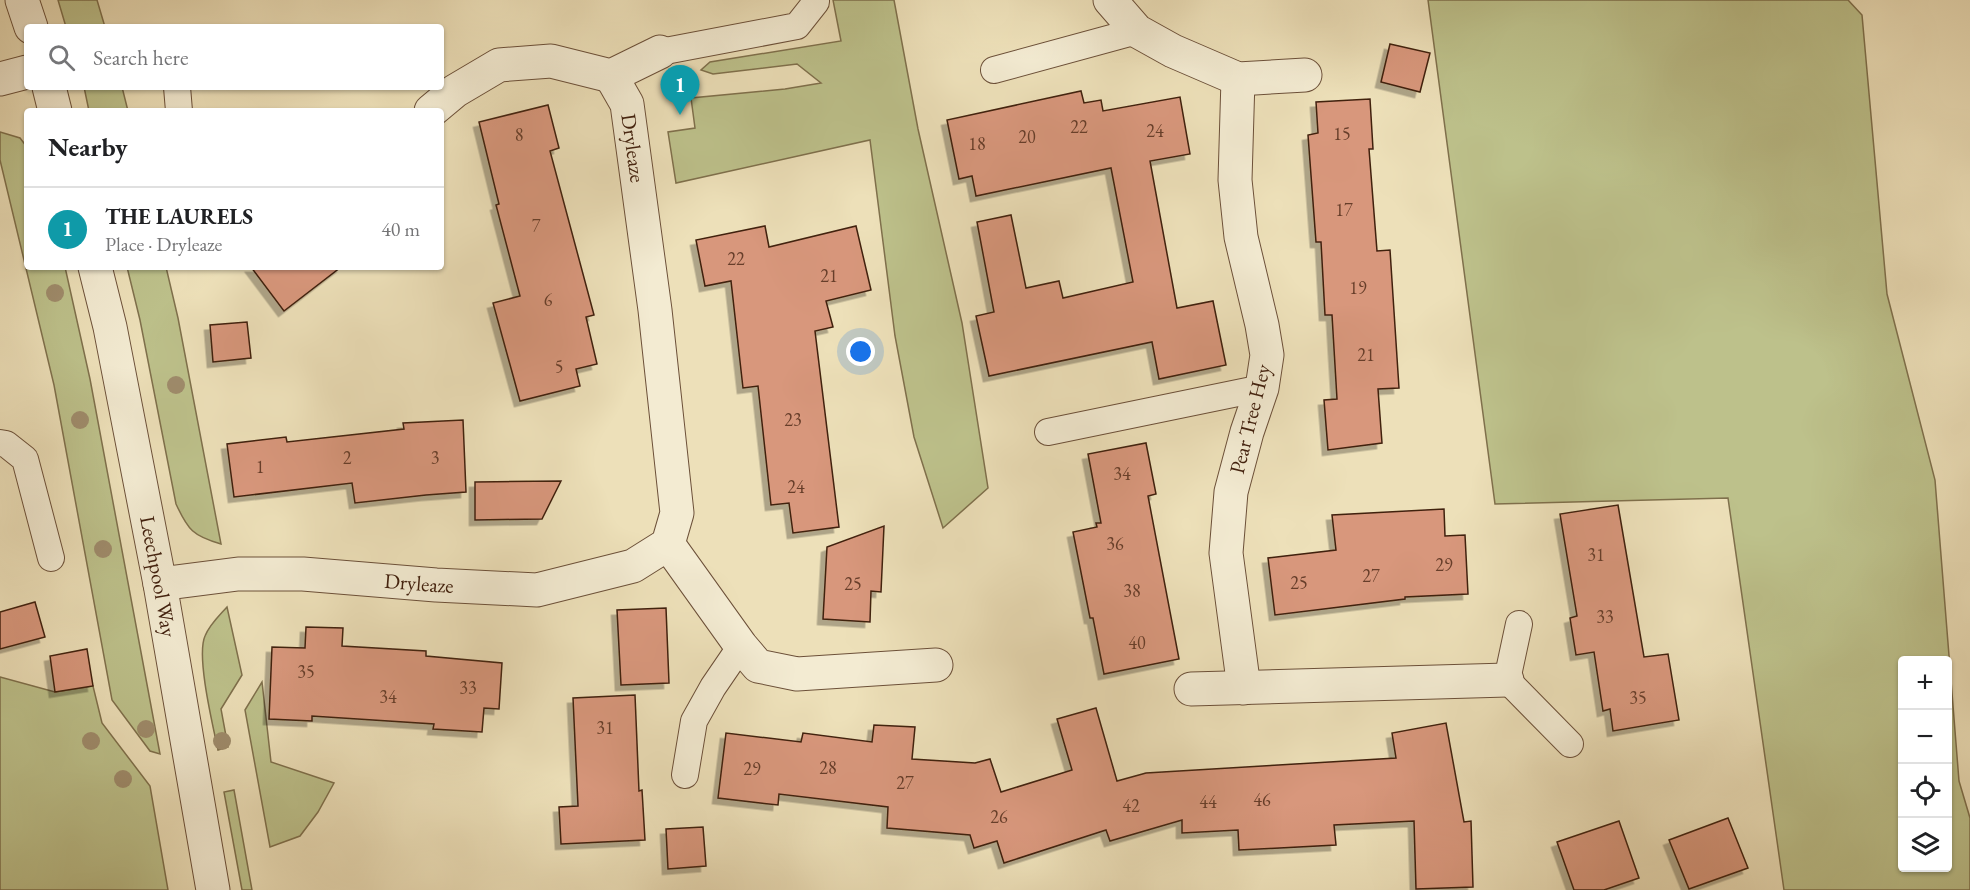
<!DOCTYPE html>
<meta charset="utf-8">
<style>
:root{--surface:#fff;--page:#f6f6f6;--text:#202124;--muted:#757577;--line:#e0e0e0;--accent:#8f2418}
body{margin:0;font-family:"EB Garamond",serif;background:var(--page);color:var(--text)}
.controls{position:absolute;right:18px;bottom:18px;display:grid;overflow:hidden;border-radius:6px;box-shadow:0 2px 4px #0004}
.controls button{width:54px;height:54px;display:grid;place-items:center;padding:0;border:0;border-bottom:2px solid var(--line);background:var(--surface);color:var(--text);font:30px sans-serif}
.you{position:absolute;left:861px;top:352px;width:21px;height:21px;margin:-15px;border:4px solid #fff;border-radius:50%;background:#1a73e8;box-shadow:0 0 0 9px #1a73e833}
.badge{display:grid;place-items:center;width:39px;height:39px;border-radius:50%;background:var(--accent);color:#fff;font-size:20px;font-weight:700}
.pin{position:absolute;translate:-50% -50px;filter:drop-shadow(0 2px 3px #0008)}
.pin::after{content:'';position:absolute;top:32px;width:21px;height:18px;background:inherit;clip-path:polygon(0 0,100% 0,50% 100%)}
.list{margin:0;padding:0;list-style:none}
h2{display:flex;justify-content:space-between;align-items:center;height:78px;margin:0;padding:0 24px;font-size:26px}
h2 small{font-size:20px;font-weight:400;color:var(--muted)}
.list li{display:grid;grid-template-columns:39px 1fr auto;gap:18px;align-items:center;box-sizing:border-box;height:84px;padding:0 24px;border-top:2px solid var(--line)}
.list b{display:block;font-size:22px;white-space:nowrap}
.list p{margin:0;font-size:20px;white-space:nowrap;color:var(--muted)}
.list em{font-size:20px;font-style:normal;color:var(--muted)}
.icon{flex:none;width:33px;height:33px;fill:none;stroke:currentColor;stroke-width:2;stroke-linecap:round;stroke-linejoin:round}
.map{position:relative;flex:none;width:1970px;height:890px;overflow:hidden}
.search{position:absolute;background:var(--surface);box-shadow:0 2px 4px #0004;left:24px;top:24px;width:420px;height:66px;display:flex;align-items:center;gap:15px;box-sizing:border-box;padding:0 21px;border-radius:6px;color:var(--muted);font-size:22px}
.panel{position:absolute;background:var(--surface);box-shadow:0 2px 4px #0004;left:24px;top:108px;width:420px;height:162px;border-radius:6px}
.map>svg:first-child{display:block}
.green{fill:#bdc18b;stroke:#7f704c;stroke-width:1.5;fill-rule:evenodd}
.building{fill:#d8977c;stroke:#41200e;stroke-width:1.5;filter:url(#shadow)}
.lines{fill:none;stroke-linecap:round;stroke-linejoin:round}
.lane-casing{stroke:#6c5039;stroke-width:28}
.street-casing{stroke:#6c5039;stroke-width:35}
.lane{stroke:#f3ebd2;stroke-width:26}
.street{stroke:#f3ebd2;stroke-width:33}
.tree{fill:#9f8c6c}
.labels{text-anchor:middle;stroke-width:6;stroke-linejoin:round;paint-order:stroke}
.number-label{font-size:18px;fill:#673e2a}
.street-label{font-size:21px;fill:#41200e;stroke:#f3ebd2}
</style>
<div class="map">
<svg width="1970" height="890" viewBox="0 0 1970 890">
<defs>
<filter id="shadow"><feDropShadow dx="-5.5" dy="5.5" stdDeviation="0" flood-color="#0004"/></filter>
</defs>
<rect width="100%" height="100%" fill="#ede0b9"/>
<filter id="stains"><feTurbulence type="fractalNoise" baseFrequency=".00333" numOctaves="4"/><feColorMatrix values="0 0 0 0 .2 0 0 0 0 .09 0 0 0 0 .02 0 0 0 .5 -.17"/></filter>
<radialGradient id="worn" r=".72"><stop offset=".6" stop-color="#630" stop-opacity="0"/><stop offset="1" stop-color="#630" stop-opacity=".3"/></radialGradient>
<g class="green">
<path d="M58,0H97L105,27H66Z"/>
<path d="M833,0H894L918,129L962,323L988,488L943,528L914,437L895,336L870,140L676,183L668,132L695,128L691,98L785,89L821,83L797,64L713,74L701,70L710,62L841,41Z"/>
<path d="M1428,0H1848L1862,15L1887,294L1935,480L1959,781L1970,818V890H1784L1728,498L1495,504ZM1902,660H1948V868H1902Z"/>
<path d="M84,87H122L128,111H89Z"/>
<path d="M0,132L20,138L27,147V267H65L90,379L160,754L150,751L112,700L54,385L0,160Z"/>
<path d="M127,267H166L178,318L221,544C193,536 188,530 176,504L140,320Z"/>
<path d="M227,607L242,675L221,709L228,747L218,750C213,726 196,656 205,636C210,624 219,616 227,607Z"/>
<path d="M0,677L55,692L93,686L102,723L150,786L168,890H0Z"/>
<path d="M262,682L271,762L334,783L318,812L300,836L270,847L245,710Z"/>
<path d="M234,790L252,890H242L224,792Z"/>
</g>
<g class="building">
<path d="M1390,44L1430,53L1420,92L1381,82Z"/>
<path d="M1081,91L1084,103L1101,100L1103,111L1180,97L1190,154L1150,161L1177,308L1213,301L1226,365L1159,379L1152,342L989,376L976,316L994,312L977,222L1011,215L1026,288L1059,281L1063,298L1133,282L1111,168L976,196L972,176L959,179L947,120Z"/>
<path d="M1370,99L1373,149H1369L1377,251L1390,250L1399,388L1378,389L1382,443L1328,450L1324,400L1337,399L1332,315H1325L1321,242H1316L1308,135L1318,133L1316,102Z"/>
<path d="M548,105L559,148L550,151L594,315L586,317L597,364L576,369L580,386L520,401L493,303L520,296L496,205L499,204L479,122Z"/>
<path d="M765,226L769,247L856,226L871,290L826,301L833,327L815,331L839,527L793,533L789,503L771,505L758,386L743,388L731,281L705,286L696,240Z"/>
<path d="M251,267H341L284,311Z"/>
<path d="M247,322L251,358L213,362L210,325Z"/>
<path d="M463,420L466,492L426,495L355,503L352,483L234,497L227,444L286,437L287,442L404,429L403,423Z"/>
<path d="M1146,443L1156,494L1148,496L1179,659L1104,674L1093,618H1090L1073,532L1097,527L1096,523H1101L1088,454Z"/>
<path d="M561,481L542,519L475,520V482Z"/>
<path d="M1618,505L1644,657L1668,654L1679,720L1613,731L1610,709L1603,711L1594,652L1576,655L1570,618L1577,616L1560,514Z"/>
<path d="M1444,509L1445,536L1465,535L1468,594L1405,597V599L1275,615L1268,558L1336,550L1332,515Z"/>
<path d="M884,526L881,592L871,591L870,622L823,619L827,547Z"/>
<path d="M35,602L45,637L0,649V612Z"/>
<path d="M666,608L669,683L621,685L617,610Z"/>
<path d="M306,627L343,628L342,646L426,651V656L502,663L499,709L484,708L482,732L433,729L434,724L312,716V721L269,719L272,647L305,648Z"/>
<path d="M87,649L93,686L55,692L50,656Z"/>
<path d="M635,695L639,791L642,790L645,840L561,844L559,807L578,806L573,698Z"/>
<path d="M1096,708L1117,781L1146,773L1396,758L1392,733L1446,723L1464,822L1471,821L1473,887L1416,889L1414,821L1334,825L1336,845L1239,850L1238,830L1182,833V820L1110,841L1106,830L1004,863L997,841L974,848L970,835L887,828L888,807L779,794L778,805L718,798L726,733L801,742L803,733L872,742L874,725L915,727L912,759L975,763L990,759L1001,792L1072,770L1057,719Z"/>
<path d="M1728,818L1748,868L1689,889L1669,840Z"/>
<path d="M1619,821L1639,878L1604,890H1574L1557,842Z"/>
<path d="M703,827L706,866L668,869L666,829Z"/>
</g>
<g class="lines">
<g class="lane-casing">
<g id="lane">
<path d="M660,52L797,26L816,2V0"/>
<path d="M994,70L1137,31"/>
<path d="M177,87L179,111"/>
<path d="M1048,432L1262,388"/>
<path d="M0,443L6,444L25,459L51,558"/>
<path d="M1519,624L1507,680L1570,744"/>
<path d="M685,775L694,721L713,687L741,646"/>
</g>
</g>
<g class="street-casing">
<g id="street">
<path d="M22,0L31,27"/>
<path d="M1110,0L1137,31L1173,51L1238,79L1305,75"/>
<path d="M0,79L27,72"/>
<path d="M1238,79L1235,180L1241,237L1262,325L1267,355L1262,388L1247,432L1231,492L1226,553L1244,688"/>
<path d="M49,87L55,111"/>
<path d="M431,111L455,91L499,65L551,61L611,76L660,52"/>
<path id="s1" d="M95,267L110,327L160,584L213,890"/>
<path d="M668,544L741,646L758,666L797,674L936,665"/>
<path id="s2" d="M160,584L238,574H303L436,585L537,590L633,566L668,544L677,513L655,310L627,104L611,76"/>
<path d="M1191,689L1507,680"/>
</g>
</g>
<use href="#lane" class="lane"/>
<use href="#street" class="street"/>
</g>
<g class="tree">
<circle cx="55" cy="293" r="9"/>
<circle cx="176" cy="385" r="9"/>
<circle cx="80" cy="420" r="9"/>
<circle cx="103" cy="549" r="9"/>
<circle cx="146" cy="729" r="9"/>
<circle cx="91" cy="741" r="9"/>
<circle cx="222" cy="741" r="9"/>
<circle cx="123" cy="779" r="9"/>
</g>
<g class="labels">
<g class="number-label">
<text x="1079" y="133">22</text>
<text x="1155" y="137">24</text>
<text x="1342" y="140">15</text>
<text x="519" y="141">8</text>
<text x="1027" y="143">20</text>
<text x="977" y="150">18</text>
<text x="1344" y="216">17</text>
<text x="536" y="232">7</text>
<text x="736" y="265">22</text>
<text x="829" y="282">21</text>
<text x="1358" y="294">19</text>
<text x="548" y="306">6</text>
<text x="1366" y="361">21</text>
<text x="559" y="373">5</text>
<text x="793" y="426">23</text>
<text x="347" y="464">2</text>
<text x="435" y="464">3</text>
<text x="260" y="473">1</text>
<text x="1122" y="480">34</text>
<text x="796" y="493">24</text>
<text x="1115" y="550">36</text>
<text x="1596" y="561">31</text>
<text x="1444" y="571">29</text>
<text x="1371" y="582">27</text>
<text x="1299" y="589">25</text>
<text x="853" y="590">25</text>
<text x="1132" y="597">38</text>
<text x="1605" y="623">33</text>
<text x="1137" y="649">40</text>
<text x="306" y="678">35</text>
<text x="468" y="694">33</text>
<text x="388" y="703">34</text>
<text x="1638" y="704">35</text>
<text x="605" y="734">31</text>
<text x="828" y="774">28</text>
<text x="752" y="775">29</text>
<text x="905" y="789">27</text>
<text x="1262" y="806">46</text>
<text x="1208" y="808">44</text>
<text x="1131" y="812">42</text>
<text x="999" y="823">26</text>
</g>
<g class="street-label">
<text transform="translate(633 148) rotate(82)" y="7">Dryleaze</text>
<text transform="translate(1250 419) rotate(-76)" y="7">Pear Tree Hey</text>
<text dy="7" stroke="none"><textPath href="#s1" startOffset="316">Leechpool Way</textPath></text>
<text dy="7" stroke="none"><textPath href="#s2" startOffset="260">Dryleaze</textPath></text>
</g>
</g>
<rect width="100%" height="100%" filter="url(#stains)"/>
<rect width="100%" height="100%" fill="url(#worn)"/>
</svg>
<div class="controls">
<button>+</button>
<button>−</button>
<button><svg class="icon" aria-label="locate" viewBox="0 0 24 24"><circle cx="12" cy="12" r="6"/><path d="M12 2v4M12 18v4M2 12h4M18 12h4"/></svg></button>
<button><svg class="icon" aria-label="layers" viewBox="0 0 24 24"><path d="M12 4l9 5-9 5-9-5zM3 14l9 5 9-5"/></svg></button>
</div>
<div class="you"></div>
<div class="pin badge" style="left:680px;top:115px;background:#0f9aa8">1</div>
<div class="search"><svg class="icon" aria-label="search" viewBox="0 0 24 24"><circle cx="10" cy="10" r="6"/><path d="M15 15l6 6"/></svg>Search here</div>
<section class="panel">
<h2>Nearby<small></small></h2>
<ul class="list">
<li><span class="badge" style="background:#0f9aa8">1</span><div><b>THE LAURELS</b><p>Place · Dryleaze</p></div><em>40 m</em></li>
</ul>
</section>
</div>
